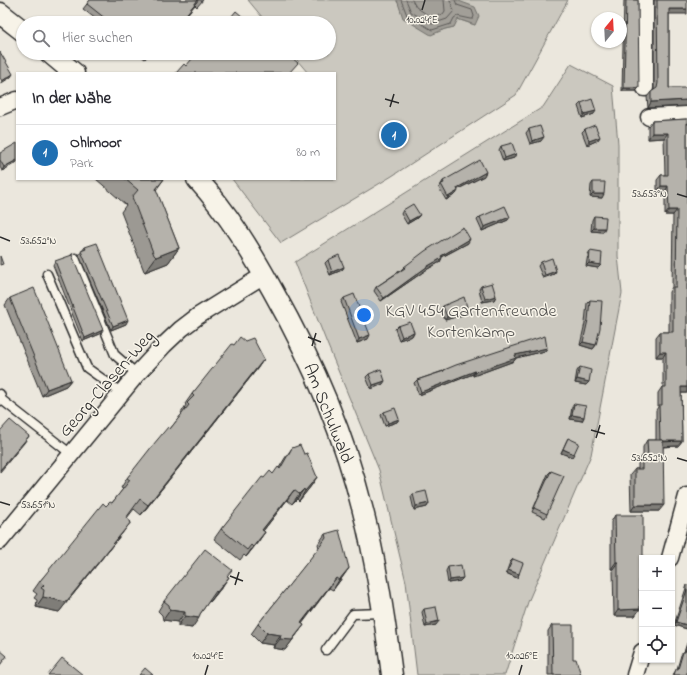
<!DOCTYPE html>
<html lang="de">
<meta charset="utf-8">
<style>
:root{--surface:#fff;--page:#f2f2f3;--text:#2b2b33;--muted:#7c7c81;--line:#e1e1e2;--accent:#1f6fb2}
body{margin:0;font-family:"Indie Flower",sans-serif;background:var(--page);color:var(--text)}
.controls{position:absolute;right:12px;bottom:12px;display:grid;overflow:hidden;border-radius:0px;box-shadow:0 1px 3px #0004}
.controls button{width:36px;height:36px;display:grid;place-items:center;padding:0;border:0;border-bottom:1px solid var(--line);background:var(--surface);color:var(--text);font:20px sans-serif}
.compass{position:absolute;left:591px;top:12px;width:36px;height:36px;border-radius:50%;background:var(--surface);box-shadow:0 1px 3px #0004;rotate:18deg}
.you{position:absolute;left:364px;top:315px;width:14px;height:14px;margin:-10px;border:3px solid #fff;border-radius:50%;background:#1a73e8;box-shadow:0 0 0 6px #1a73e833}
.badge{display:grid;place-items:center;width:26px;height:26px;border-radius:50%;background:var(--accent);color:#fff;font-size:13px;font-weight:700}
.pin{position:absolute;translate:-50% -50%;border:2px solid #fff;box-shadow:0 1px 4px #0006}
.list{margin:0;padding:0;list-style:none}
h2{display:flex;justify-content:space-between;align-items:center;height:52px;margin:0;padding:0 16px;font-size:17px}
h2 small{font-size:13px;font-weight:400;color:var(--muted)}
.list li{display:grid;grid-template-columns:26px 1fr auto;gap:12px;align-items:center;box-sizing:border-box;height:56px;padding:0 16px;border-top:1px solid var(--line)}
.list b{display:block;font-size:15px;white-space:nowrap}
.list p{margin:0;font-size:13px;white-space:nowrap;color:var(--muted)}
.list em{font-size:13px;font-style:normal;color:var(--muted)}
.icon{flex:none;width:22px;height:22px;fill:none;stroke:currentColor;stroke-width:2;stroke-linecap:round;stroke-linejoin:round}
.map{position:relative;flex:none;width:687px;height:675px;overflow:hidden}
.search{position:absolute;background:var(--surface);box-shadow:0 1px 3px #0004;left:16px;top:16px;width:320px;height:44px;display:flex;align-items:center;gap:10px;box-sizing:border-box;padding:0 14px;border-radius:22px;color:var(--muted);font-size:15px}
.panel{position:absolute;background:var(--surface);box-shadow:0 1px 3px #0004;left:16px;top:72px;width:320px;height:108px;border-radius:0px}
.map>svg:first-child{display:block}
.green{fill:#cbc8bf;stroke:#7b7a75}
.water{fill:#a29f98;stroke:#72716c}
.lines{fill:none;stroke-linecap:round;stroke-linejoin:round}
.shore{stroke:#5b5957;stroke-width:1}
.service-casing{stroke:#2b2b2b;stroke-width:11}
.minor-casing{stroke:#2b2b2b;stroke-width:19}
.tertiary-casing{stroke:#2b2b2b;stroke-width:23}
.service{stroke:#f7f3e8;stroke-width:8}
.minor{stroke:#f7f3e8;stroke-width:16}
.tertiary{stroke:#f7f3e8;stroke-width:20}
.wall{fill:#9c9993;stroke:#2b2b2b}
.shaded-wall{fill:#7f7d78;stroke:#2b2b2b}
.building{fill:#b5b2ab;stroke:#2b2b2b}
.ticks{fill:none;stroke:#2b2b2b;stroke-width:1.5}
.labels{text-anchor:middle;stroke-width:3;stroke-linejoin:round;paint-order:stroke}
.park-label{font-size:18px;fill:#535250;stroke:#f7f3e8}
.street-label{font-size:18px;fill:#2b2b2b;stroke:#f7f3e8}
.ticks-label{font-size:10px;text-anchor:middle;fill:#2b2b2b;stroke:#f7f3e8;stroke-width:3;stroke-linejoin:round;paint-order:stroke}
</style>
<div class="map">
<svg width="687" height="675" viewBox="0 0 687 675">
<rect width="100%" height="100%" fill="#ebe7dd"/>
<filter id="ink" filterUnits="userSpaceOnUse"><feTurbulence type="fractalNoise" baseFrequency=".025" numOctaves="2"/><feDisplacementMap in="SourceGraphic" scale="8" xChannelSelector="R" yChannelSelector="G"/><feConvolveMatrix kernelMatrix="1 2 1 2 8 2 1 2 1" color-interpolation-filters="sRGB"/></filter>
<g filter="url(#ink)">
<g class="green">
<path d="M248,0H397V2L431,34L445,29L454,27L457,19L475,25L456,0H568L516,95L392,176L281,243L232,179H335V73H308L291,53H329V23H267Z"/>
<path d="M571,64L613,86L618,144V256L622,293L591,455L528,602L505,675H417L406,582L379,470L326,341L295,262L543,107Z"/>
</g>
<path class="water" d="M397,0H456L475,7L479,16L475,25L458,19L454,27L445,29L431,35L403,18Z"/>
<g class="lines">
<g class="shore">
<path d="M401,0L407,15L432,30L451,24L454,18L457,16L471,19H473L474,16L472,10L457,5L455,0"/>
<path d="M406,0L411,12L432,24L447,19L454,11L450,0"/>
<path d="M412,0L416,7L432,18L443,14L445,11L444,0"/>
</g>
<g class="service-casing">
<g id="service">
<path d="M75,258L115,355L137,374"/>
<path d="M47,274L87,368L122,393"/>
<path d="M0,394L2,400L71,454"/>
<path d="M326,650L353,614L383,613"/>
</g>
</g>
<g class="minor-casing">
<g id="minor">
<path d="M645,88V0"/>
<path d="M0,107L17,100"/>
<path d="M649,117L687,115"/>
<path d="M0,541L137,374L164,345L181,329L198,316L264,275"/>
<path d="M670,558L687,496"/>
<path d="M635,675L642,652"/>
</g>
</g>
<g class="tertiary-casing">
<g id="tertiary">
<path d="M0,13L23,31"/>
<path d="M50,53L74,73"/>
<path d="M197,179C228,213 251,251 273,291C312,360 344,434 363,511C377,565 385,620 392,675"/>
</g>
</g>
<use href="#service" class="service"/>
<use href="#minor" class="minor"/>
<use href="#tertiary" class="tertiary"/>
</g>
<g class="wall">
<path d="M90,0H203L197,7L195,5L180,23H101L83,9Z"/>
<path d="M624,0H638L636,91H622Z"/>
<path d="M654,0H687L669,14V88L687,106L648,108L647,97L651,92L654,90Z"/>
<path d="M99,53H105L103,56Z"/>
<path d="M137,53H150L145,59Z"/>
<path d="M581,103L594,114L582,118L578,106Z"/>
<path d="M687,119V393H681L682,441L678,446L663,447L659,511H631L630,475L635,469H638V463L642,456H643V447L647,440H656V410L658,407V393L662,387H663V357H656V337L660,332H669V292L672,287L673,215H665V192H657V180L661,175H665L664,138L648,139V126L652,121Z"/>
<path d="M529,129L541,141L530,144L526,133Z"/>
<path d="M585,129L598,140L587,145L582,132Z"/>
<path d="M501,146L514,158L503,161L499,150Z"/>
<path d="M0,153L17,162L2,171L0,167Z"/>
<path d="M484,176L458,189L456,194L446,200L439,188L443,181Z"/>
<path d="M96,179H164L156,190L179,248L168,263L145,272L144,271L121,212L126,205Z"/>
<path d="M593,182L602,198L590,197L591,185Z"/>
<path d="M403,210L417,218L407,224L401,214Z"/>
<path d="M594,216L603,232L591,231L592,220Z"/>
<path d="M480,217L508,220L482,231L477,220Z"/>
<path d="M468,243L442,257L440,262L426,270L381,301L374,291L376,287L401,270L404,267Z"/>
<path d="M85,247L126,324L111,330L79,255Z"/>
<path d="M590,251L601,265L598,268L586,266L588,254Z"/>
<path d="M328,260L344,267L342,270L330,275L325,263Z"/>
<path d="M55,261L103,330L100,334L83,341L53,265Z"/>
<path d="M541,262L556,271L554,274L543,278L538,266Z"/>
<path d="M481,286L496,296L494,300L482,302L479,289Z"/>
<path d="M10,298L71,380L66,386L42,396L5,305Z"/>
<path d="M344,298L368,339L357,343L341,302Z"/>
<path d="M590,300L596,345L593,349L580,345L585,323L587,303Z"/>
<path d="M443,306L466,314L445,320L440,309Z"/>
<path d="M398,326L414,332L412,336L399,340L395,329Z"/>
<path d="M234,345L264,359L257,369L141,515L134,509L127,518L124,531L59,612L36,607L37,600L34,598L37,594L33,591L40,581L106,506L112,503L123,489L121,488L127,478L170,429L182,414L181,413L186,405L185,404L192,394Z"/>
<path d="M547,348L545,351L516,358L514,361L473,376V374L419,395L414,383L417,380L443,371L444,370Z"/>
<path d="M580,367L586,385L575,383L577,371Z"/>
<path d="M369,374L383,384L371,389L366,377Z"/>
<path d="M574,404L584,417L582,421L570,419L572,407Z"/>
<path d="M384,412L399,419L397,422L385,426L381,415Z"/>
<path d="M568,438L572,457L561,453L566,442Z"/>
<path d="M292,448L304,454L317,477L311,486L299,501L297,499L292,504L287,500L263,531L265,532L258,542L246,557L244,555L240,560L214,539L221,529L264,478L273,474L279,468L285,458Z"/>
<path d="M551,471L547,514L545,518L532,512L548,474Z"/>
<path d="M413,494L429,503L427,507L414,510L411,497Z"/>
<path d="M615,515L642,576L639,580L635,616H614L613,569H611V522Z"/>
<path d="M325,534L349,568L333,590L329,588L302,624L304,625L285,650L273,648L274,645L260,643L251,634L258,624L319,548L318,544Z"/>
<path d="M513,559L519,574L517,578L506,573L510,562Z"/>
<path d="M448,567L463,578L460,581L448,583L446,571Z"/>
<path d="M228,576L222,587L210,602L209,601L200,614L192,628L178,626V622L163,620L162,615L158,611L164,601Z"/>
<path d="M687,585V629L674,625Z"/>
<path d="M424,609L436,625L425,627L422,612Z"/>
<path d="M552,625L573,659L581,675H548V631Z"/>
<path d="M687,643V675H673L674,673L677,669L681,655L683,652H684Z"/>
</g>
<g class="shaded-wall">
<path d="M198,0L180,23H179Z"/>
<path d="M669,9H687V14H666Z"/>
<path d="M13,74L11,77L0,84L2,81Z"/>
<path d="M624,88H639L636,91H622Z"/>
<path d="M687,100V106L648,108L651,102Z"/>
<path d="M596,111L594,114L582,118L584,114Z"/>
<path d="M652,133H668L664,138L648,139Z"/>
<path d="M544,137L541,141L530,144L532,141Z"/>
<path d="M600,137L598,140L587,145L589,141Z"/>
<path d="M516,154L514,158L503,161L505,158Z"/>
<path d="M17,160V162L2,171L4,167Z"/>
<path d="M486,172L484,176L454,191L457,188Z"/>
<path d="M661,186H668L665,192H657Z"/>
<path d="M458,191L456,194L446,200L448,197Z"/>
<path d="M593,194H604L602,198L590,197Z"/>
<path d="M669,210H677L673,215H665Z"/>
<path d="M420,215L417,218L407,224L409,221Z"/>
<path d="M510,217L508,220L482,231L484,227Z"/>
<path d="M594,228H605L603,232L591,231Z"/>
<path d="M470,239L468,243L438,259L441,256Z"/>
<path d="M179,248L168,263L145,272L156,257Z"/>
<path d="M442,258L440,262L426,270L381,301L384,298L428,266Z"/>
<path d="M589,263L601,265L598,268L586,266Z"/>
<path d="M344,267L342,270L330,275L332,272Z"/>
<path d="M556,271L554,274L543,278L545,275Z"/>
<path d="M496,296L494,300L482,302L485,299Z"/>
<path d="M468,310L466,314L445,320L447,317Z"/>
<path d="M128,320L126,324L111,330L113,326Z"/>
<path d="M103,330L100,334L83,341L85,338Z"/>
<path d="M414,332L412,336L399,340L402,337Z"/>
<path d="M370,335L368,339L357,343L359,339Z"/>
<path d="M583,342L596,345L593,349L580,345Z"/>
<path d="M547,348L545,351L516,358L514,361L473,376L475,372L515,355Z"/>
<path d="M660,352H666L663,357H656Z"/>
<path d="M264,359L257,369L141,515L148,505Z"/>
<path d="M475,371L473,374L419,395L421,392Z"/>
<path d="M577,379L589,382L586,385L575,383Z"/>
<path d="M71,380L66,386L42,396L47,389Z"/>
<path d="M385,381L383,384L371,389L373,385Z"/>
<path d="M681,387H687V393H677Z"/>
<path d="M572,415L584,417L582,421L570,419Z"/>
<path d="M399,419L397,422L385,426L388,423Z"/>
<path d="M29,436L24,443L0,472V470Z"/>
<path d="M682,441L678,446L656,447L660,442Z"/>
<path d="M563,449L574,454L572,457L561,453Z"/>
<path d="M317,477L311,486L299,501L305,491Z"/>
<path d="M304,489L297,499L292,504L299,494Z"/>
<path d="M294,490L287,500L256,540L262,530Z"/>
<path d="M429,503L427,507L414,510L416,506Z"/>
<path d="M635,505H664L659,511H631Z"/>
<path d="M131,522L124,531L59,612L36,607L43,597Z"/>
<path d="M265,532L258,542L246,557L253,547Z"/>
<path d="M616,562H618L613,569H611Z"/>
<path d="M349,568L342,578L333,590L339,580Z"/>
<path d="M508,570L519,574L517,578L506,573Z"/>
<path d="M639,574H642V576L639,580Z"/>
<path d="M229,577L222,587L210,602L217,592Z"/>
<path d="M336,578L329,588L294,633L301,623Z"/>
<path d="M463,578L460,581L448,583L450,580Z"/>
<path d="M640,609L635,616H614L618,610Z"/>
<path d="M170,610L185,612L178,622L163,620Z"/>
<path d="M185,616L199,618L192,628L178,626Z"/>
<path d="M439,621L436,625L425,627L427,624Z"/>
<path d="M676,622L687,625V629L674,625Z"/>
<path d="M304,625L285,650L273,648L280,639Z"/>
<path d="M267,633L281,635L274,645L260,643Z"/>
</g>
<g class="building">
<path d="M90,0H198L179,23H111L87,4Z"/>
<path d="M626,0H638L639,88H624Z"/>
<path d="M657,0H687V9H669V88H687V100L651,102V92L657,88L658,83Z"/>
<path d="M236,11L250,23H226Z"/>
<path d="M0,52L13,74L2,81L0,78Z"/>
<path d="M197,53H286L298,63L289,73H176L184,64L186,66Z"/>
<path d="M592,99L596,111L584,114L581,103Z"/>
<path d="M687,119V387H681L682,441H663V440H660L659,405H662V387H666V352H660V332H673V287H676L677,210H669L668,186H661V175H668V133H652V121Z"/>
<path d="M595,125L600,137L589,141L585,129Z"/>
<path d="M540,126L544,137L532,141L529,129Z"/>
<path d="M17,143V160L4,167L0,160V153Z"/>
<path d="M512,143L516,154L505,158L501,146Z"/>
<path d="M480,160L486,172L457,188L458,191L448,197L441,184L444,183L443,181Z"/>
<path d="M125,179H164L156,189L179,248L156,257L154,255L132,197L138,190Z"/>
<path d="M593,182H605L604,194H593Z"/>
<path d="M413,204L420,215L409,221L403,210Z"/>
<path d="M505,206L510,217L484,227L480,217Z"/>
<path d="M594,216L606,217L605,228H594Z"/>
<path d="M463,227L470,239L441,256L442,258L428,266L384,298L376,287L405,268L404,267L425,251Z"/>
<path d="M97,243L128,320L113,326L81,251L86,249L85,247Z"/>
<path d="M590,251L602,253L601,265L589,263Z"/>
<path d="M72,255L103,330L85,338L55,261Z"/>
<path d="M339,255L344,267L332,272L328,260Z"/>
<path d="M0,256L3,264L0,265Z"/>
<path d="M552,258L556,271L545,275L541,262Z"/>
<path d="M492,283L496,296L485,299L481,286Z"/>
<path d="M34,288L71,380L47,389L10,298Z"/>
<path d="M354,294L370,335L359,339L344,298Z"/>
<path d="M464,297L468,310L447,317L443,306Z"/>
<path d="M590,300L602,301L600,328L596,345L583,342L588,320Z"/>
<path d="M410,322L414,332L402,337L398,326Z"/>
<path d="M545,336L547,348L515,355L516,358L475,372V371L421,392L417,380L444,371V370L456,365Z"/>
<path d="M240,337L245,341L253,338L264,359L148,505L140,499L126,518L131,522L66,602L43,597L44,590L41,588L44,585L40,581L103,503L106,506L110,502L112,503L130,480L127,478L153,445L168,427L170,429L189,405L187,403L194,396L192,394L232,344L234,345Z"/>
<path d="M580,367L591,370L589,382L577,379Z"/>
<path d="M381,369L385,381L373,385L369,374Z"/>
<path d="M574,404L586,406L584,417L572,415Z"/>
<path d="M395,408L399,419L388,423L384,412Z"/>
<path d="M10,420L29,436L0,470V431Z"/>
<path d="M568,438L579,443L574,454L563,449Z"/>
<path d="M647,440H663L664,505H635V469H642V456H648Z"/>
<path d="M300,445L304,454L307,453L317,477L305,491L304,489L299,494L294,490L262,530L265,532L253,547L251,545L247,550L221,529L262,477L264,478L270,471L273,474L278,467L280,469L292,448Z"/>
<path d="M551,471L564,476L547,514L534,508Z"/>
<path d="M426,491L429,503L416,506L413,494Z"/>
<path d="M615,515H643V558H642V574H639L640,609L618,610V562H616Z"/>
<path d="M339,530L349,568L339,580L336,578L301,623L304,625L292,640L280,639L281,635L267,633L258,624L321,545L326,538L325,534Z"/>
<path d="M205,549L232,570L227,576L229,577L217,592L216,591L200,614L199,618L185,616V612L170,610L169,605L164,601Z"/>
<path d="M513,559L523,563L519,574L508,570Z"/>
<path d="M461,565L463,578L450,580L448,567Z"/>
<path d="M687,590V625L676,622Z"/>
<path d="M436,607L439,621L427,624L424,609Z"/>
<path d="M552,625H573V659H576L581,675H553Z"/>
<path d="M687,647V675H674L676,669H678L683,652H685Z"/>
<path d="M0,650L7,656L0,665Z"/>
<path d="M62,658L83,675H48Z"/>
<path d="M145,668L153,675H139Z"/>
</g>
</g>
<path class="ticks" d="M422,10L425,0M385,99L399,103M390,107L394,94M677,194L687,197M0,237L10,241M308,337L321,342M312,346L316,333M591,430L605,434M596,438L600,425M677,458L687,461M0,502L10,505M230,576L243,581M235,585L239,572M205,675L208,665M519,675L522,665"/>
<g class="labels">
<g class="park-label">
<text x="471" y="316">KGV 454 Gartenfreunde<tspan x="471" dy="21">Kortenkamp</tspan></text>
</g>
<g class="street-label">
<text transform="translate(106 383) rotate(-49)" y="6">Georg-Clasen-Weg</text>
<text transform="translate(329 413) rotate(68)" y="6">Am Schulwald</text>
</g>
</g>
<g class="ticks-label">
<text x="422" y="23">10.024°E</text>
<text x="649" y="197">53.653°N</text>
<text x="38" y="244">53.652°N</text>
<text x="649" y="461">53.652°N</text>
<text x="38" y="508">53.651°N</text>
<text x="208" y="659">10.024°E</text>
<text x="522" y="659">10.026°E</text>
</g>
</svg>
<div class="controls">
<button>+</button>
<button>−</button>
<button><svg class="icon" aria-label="locate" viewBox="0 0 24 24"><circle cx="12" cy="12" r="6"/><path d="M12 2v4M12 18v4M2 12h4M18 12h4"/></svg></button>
</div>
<svg class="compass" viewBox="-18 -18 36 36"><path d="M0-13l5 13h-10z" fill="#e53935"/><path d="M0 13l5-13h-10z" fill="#7c7c81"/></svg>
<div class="you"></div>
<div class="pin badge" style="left:394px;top:135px">1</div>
<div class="search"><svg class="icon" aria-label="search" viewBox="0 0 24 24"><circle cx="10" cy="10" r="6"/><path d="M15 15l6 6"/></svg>Hier suchen</div>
<section class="panel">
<h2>In der Nähe<small></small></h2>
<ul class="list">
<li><span class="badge">1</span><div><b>Ohlmoor</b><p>Park</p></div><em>80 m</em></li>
</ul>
</section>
</div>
